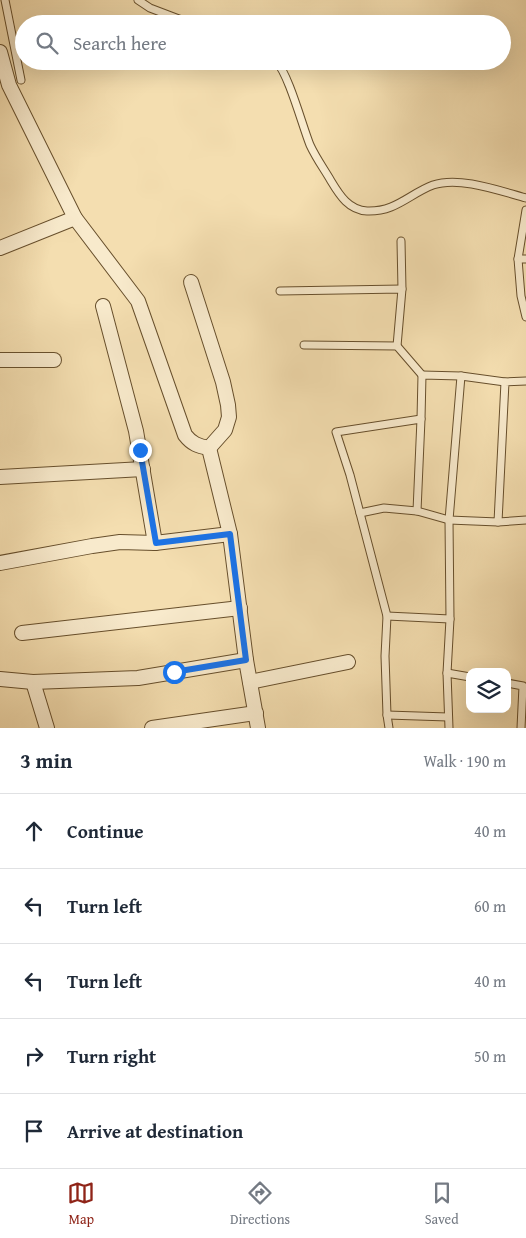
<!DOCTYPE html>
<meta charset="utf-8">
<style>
:root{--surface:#fff;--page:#f2f2f3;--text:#1f2937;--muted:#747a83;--line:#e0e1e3;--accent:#8f2418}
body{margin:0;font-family:"Gentium Book Plus",serif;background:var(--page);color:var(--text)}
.controls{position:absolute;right:15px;bottom:15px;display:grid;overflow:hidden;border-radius:10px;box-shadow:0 5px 20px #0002}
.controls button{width:45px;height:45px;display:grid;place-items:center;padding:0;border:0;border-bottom:1px solid var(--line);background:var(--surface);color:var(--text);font:25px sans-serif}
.stop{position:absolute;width:15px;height:15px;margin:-11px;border:4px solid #1a73e8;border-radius:50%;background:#fff}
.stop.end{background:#1a73e8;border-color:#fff;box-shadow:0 1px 5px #0008}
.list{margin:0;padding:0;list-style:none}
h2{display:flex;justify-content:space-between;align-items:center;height:65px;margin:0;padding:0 20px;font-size:21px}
h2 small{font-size:16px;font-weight:400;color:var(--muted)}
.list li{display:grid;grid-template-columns:32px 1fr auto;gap:15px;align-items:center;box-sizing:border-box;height:75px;padding:0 20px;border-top:1px solid var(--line)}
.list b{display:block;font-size:19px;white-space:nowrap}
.list em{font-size:16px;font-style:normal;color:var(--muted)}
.icon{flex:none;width:28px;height:28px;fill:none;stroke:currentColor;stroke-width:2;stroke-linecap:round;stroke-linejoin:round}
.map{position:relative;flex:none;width:526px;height:728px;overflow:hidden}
.search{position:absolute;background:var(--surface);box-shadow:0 5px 20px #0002;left:15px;right:15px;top:15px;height:55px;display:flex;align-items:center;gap:12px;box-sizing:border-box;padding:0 18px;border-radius:28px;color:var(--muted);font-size:19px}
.sheet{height:440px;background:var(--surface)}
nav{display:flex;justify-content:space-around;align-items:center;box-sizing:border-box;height:70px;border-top:1px solid var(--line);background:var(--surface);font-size:14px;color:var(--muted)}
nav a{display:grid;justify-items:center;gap:2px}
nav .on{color:var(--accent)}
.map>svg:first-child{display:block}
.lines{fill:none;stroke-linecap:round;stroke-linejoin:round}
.lane-casing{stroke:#674f2c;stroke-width:9}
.street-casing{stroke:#674f2c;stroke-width:16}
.lane{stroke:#f8eacc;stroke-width:7}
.street{stroke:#f8eacc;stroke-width:14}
.route{stroke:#1a73e8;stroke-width:6}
</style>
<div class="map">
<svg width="526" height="728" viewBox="0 0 526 728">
<rect width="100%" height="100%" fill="#f4deb0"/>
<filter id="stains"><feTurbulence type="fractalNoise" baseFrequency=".004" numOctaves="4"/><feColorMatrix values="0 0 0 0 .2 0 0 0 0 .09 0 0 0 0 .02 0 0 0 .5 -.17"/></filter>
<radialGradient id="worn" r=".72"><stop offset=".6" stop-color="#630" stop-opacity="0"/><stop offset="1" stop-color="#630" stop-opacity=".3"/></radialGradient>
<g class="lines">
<g class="lane-casing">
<g id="lane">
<path d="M5,0L21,80"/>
<path d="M138,0L150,8L192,24"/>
<path d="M276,61C289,75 302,125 310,145C316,158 324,169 331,181C340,196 349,210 367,211C396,212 409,194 433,185C460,176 500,191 526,198"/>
<path d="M401,241L402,289"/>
<path d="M518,259L526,210"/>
<path d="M526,259H518L521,296L526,317"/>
<path d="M280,291L402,289L397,346"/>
<path d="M304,345L397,346L422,375"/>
<path d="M421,419L422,375L461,376"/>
<path d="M360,513L384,508L417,511L449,520L498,522L505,382L526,381"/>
<path d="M498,522L526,520"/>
<path d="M387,616L450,619"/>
<path d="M447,673L450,619L449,520L461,376L505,382"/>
<path d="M507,683L523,686L521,728"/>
<path d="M387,715L448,717"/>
<path d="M389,728L387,715L385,656L387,616L350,475L336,432L421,419L417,511"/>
<path d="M449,728L447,673L470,677"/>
</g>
</g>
<g class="street-casing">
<g id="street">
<path d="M0,52L9,85L75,218L138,301L185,435C192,444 198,446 209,448"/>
<path d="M0,248L75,218"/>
<path d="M191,282L223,382L228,405L229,417L225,430L209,448"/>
<path d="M103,306L136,431L155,543"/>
<path d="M0,360H54"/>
<path d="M209,448L230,534L246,660L258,728"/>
<path d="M0,477L143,469"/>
<path d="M0,563L92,546L120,542L155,543L230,534"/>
<path d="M22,633L240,608"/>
<path d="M0,679L33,682L138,678L246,660"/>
<path d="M33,682L47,728"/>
<path d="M250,682L348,662"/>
<path d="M152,728L256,713"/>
</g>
</g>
<use href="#lane" class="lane"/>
<use href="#street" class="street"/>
</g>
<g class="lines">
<path class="route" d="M140,450L156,543L230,534L246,660L174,672"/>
</g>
<rect width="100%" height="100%" filter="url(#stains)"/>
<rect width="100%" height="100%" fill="url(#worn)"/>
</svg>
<div class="controls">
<button><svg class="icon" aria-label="layers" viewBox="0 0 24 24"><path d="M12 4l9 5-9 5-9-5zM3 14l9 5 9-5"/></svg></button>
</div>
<div class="stop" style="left:174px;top:672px"></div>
<div class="stop end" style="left:140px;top:450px"></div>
<div class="search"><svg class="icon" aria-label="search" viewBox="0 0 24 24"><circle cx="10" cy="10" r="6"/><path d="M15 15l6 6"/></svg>Search here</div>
</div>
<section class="sheet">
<h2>3 min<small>Walk · 190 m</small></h2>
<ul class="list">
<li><svg class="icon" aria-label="ahead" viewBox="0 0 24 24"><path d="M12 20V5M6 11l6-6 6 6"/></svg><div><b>Continue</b></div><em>40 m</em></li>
<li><svg class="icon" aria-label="left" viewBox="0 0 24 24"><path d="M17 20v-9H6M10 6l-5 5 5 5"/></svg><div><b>Turn left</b></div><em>60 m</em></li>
<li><svg class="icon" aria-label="left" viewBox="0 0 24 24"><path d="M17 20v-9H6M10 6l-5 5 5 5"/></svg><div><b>Turn left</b></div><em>40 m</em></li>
<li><svg class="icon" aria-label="right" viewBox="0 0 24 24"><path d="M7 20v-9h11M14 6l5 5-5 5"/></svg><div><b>Turn right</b></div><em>50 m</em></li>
<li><svg class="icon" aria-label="arrive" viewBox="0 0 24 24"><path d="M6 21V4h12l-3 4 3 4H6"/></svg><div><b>Arrive at destination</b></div></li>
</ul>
</section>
<nav>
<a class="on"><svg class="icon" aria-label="map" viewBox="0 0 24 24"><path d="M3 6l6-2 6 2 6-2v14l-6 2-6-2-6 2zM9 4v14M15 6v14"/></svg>Map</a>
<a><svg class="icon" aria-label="directions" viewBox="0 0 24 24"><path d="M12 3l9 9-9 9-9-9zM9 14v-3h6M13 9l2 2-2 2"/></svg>Directions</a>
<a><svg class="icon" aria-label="saved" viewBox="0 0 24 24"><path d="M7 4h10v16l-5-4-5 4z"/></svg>Saved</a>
</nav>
